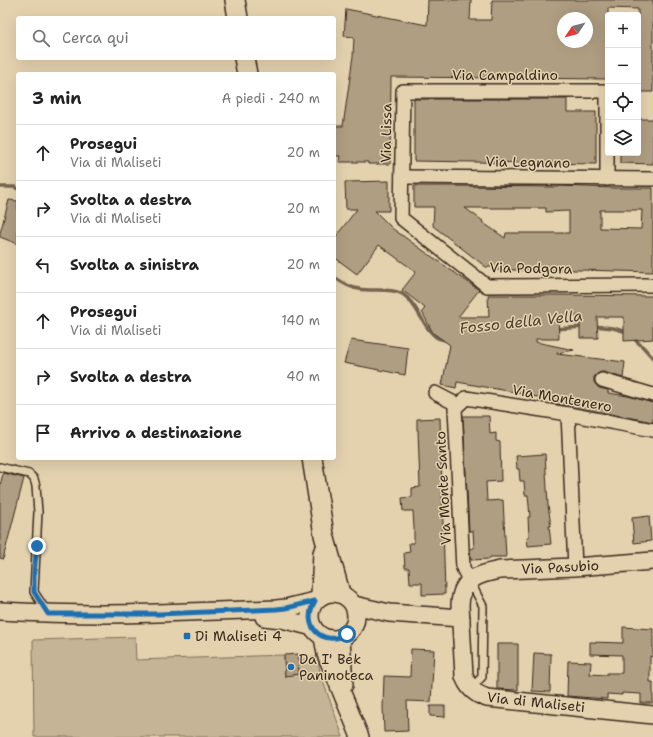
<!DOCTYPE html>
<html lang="it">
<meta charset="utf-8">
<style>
:root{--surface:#fff;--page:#f6f6f6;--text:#222;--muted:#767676;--line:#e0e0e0}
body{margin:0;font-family:"Shantell Sans",sans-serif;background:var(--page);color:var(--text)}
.controls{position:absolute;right:12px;top:12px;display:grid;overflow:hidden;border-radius:4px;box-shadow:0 4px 16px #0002}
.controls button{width:36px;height:36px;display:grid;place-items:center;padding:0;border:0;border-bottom:1px solid var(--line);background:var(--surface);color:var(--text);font:20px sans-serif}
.compass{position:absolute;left:557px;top:12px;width:36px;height:36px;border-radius:50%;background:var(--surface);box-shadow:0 4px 16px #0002;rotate:235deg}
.stop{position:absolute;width:12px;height:12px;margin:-9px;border:3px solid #1f6fb2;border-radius:50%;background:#fff}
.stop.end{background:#1f6fb2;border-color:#fff;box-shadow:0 1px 4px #0008}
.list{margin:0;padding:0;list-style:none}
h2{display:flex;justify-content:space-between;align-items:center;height:52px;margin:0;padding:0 16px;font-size:17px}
h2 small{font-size:13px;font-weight:400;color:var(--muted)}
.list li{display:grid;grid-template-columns:26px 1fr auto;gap:12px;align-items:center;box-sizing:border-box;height:56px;padding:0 16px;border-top:1px solid var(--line)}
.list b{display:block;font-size:15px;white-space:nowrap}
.list p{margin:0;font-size:13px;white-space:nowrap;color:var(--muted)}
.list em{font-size:13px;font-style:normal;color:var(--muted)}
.icon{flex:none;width:22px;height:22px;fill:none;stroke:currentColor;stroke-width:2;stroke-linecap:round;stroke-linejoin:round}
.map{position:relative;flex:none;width:653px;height:737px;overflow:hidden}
.search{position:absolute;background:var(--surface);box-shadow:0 4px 16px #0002;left:16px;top:16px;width:320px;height:44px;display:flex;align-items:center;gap:10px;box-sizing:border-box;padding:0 14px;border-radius:4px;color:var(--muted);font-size:15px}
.panel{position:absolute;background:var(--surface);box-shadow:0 4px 16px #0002;left:16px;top:72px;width:320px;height:388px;border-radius:4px}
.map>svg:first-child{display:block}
.green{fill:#c5b495;stroke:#806f5a}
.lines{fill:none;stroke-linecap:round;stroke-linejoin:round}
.stream{stroke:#746350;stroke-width:3.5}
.building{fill:#b09e82;stroke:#3b2a1e;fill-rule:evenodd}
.service-casing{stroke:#3b2a1e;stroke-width:10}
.minor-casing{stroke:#3b2a1e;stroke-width:16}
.tertiary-casing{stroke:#3b2a1e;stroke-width:20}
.secondary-casing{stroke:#3b2a1e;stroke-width:22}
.service{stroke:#e4d2af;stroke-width:7}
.minor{stroke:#e4d2af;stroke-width:13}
.tertiary{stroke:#e4d2af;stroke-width:17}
.secondary{stroke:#e4d2af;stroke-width:19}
.route{stroke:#1f6fb2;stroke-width:5}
.poi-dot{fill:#1f6fb2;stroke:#e4d2af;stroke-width:1.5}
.labels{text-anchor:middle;stroke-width:3;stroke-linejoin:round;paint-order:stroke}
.street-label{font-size:14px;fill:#3b2a1e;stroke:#e4d2af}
.poi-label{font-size:14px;fill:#3b2a1e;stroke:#e4d2af;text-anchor:start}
.water-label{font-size:15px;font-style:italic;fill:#4e3d2f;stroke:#e4d2af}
</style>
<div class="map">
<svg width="653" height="737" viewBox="0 0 653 737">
<rect width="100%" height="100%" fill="#e4d2af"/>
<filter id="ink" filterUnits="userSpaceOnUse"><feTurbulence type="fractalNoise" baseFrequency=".025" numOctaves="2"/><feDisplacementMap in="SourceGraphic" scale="8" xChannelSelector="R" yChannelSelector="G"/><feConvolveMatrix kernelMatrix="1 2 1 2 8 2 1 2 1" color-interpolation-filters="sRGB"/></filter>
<g filter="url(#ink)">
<path class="green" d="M135,637L136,660L284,655L285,676L299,674L298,660L318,657L320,673L343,737H34L33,640Z"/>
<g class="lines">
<g class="stream">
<path d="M0,187H15L18,189"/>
<path d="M334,277C341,282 350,288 359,289C372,292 393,287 404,295C419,306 422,327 436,337C439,339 442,339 445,340"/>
<path d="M594,326L613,328L627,332"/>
<path d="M554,329L584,327"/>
<path d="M633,338L643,347L653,358"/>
</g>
</g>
<g class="building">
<path d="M428,0H471L470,20H491L492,0H653V92H638V9L608,8V79L391,77L390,164H368V162H339L340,156H334V126H343L353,56L354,37L344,36L346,9L427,25ZM563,18H587V42H563Z"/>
<path d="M414,99H567V112H596V164L414,161Z"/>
<path d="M638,119H653V164L620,163V153H638Z"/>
<path d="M389,181V211H375L393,229L479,290L458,317H489L488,295H559L653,296V339L624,341V317H597L598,338H580V316H558L559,339H536V342L574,350L557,353V354L625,362L623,378L604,372H601L597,374L594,377V382L597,386L599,388L608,390V393L628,396L653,403V422L552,403V400L508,391L457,382L456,388L442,385L450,345L433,333L422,312L425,308L402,290L416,272L379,245L357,274L334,257V239L357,209H346L345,182Z"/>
<path d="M414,186H456L559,187V186L615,188H653V272L580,270H493V267H486L433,226L434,207H414ZM465,208H546V212L569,211V233H506L505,238L482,222L483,221ZM600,210H642L641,229L600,228Z"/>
<path d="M9,200L18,201V244L0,237V233Z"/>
<path d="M351,340L408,348L405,375L344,363Z"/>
<path d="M463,416H489L490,434L496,433V441L500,442L501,481L486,482L487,501L503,500L506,557H490V559L471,560L470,549L474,548L473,531H469Z"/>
<path d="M440,418L445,594L422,595V583H410L409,568H405L404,553L410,552L409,543H414V528L413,511H403L402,498L412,497V488L420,487L418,430H417V419Z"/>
<path d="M545,454L548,505L551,526H549L551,544L528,546L527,537H529L528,517H530L528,495H525L524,481H520L519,469H517L516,456Z"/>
<path d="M3,473L24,478L3,559L0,558V486Z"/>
<path d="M649,516L651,541L634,543L632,518Z"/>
<path d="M623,627L653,629V657L650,656V682H653V703H641V694L622,693V695L607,694V699L567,696L568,661L591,662L590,674L607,675V673H622V655L590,654V642L623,643Z"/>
<path d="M497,644H518V690L497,689Z"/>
<path d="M411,649L434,650L431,702L407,701L408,731L384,732L383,707L384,676L410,677Z"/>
<path d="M534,653L551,654L550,692L532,691Z"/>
<path d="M298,654L299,674L285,676L284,655Z"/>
<path d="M430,706H445V717L430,716Z"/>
</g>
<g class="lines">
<g class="service-casing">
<g id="service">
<path d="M0,467L29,474L34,479L36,486L38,512L34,592L47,612"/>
<path d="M470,581L483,606L482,677L471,688"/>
</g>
</g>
<g class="minor-casing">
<g id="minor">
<path d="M402,177L653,179"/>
<path d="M607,179V91H403L401,218L487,286L653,285"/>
<path d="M602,380L653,395"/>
<path d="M435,393L458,405"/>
<path d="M568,414L575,567"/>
<path d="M469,580L463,568L455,408L466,398L568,414L653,430"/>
</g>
</g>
<g class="tertiary-casing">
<g id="tertiary">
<path d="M653,561L575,567L500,570C478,574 461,579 460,605L464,676C468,688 475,694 487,698L653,715"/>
<circle cx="333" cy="616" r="23"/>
<path d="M354,605L389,613L461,618"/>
<path d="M0,611C53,614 105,615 158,613C197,612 237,610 276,609L286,608L315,601"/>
<path d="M264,617L282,619L313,627"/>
<path d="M323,637L326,654L360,737"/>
<path d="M341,638L344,685"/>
</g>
</g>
<g class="secondary-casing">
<g id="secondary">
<path d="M235,0L238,18"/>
<path d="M244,58L247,74"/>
<path d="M312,458L324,535L340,593"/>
<path d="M321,595L323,553"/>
</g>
</g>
<use href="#service" class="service"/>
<use href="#minor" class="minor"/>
<use href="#tertiary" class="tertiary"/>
<use href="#secondary" class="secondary"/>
</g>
</g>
<g class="lines" filter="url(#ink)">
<path class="route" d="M37,546L34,573V592L48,614H158L276,609L286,608L315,601C300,625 322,648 347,634"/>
</g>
<g class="poi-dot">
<rect x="183" y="632" width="8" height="8" rx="2"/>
<circle cx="291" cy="667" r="4"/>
</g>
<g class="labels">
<g class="street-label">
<text x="505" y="80">Via Campaldino</text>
<text transform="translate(386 133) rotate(-89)" y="5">Via Lissa</text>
<text transform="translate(528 162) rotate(1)" y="5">Via Legnano</text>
<text transform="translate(531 268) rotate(1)" y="5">Via Podgora</text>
<text transform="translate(562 398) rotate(10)" y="5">Via Montenero</text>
<text transform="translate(443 488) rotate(-93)" y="5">Via Monte Santo</text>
<text transform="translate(560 567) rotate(-3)" y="5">Via Pasubio</text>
<text transform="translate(536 702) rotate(6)" y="5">Via di Maliseti</text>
</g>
<g class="poi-label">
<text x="195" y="641">Di Maliseti 4</text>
<text x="299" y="664">Da I' Bek<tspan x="299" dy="16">Paninoteca</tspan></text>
</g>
<g class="water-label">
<text transform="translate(521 322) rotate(-6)" y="5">Fosso della Vella</text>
</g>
</g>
</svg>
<div class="controls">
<button>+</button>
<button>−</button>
<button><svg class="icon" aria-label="locate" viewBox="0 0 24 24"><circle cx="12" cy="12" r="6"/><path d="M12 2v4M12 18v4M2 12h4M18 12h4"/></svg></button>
<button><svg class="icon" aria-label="layers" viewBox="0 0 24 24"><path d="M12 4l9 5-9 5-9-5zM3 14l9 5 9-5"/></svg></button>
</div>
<svg class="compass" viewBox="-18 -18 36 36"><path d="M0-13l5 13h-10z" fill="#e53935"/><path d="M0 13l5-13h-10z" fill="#767676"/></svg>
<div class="stop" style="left:347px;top:634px"></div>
<div class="stop end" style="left:37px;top:546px"></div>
<div class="search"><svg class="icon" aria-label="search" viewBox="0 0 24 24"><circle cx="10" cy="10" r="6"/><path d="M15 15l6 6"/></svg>Cerca qui</div>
<section class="panel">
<h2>3 min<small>A piedi · 240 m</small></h2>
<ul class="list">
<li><svg class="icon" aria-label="ahead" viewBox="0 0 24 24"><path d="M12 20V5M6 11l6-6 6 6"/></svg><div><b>Prosegui</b><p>Via di Maliseti</p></div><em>20 m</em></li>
<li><svg class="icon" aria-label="right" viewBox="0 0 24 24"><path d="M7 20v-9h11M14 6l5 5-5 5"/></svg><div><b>Svolta a destra</b><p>Via di Maliseti</p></div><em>20 m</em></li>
<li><svg class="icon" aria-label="left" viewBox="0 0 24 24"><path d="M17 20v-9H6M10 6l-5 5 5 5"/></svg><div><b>Svolta a sinistra</b></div><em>20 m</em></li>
<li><svg class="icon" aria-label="ahead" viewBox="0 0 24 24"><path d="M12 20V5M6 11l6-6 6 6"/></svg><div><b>Prosegui</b><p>Via di Maliseti</p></div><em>140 m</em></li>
<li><svg class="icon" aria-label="right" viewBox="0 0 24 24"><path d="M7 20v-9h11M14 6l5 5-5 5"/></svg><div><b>Svolta a destra</b></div><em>40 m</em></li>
<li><svg class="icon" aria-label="arrive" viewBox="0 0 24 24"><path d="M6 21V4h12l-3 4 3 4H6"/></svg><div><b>Arrivo a destinazione</b></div></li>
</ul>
</section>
</div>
